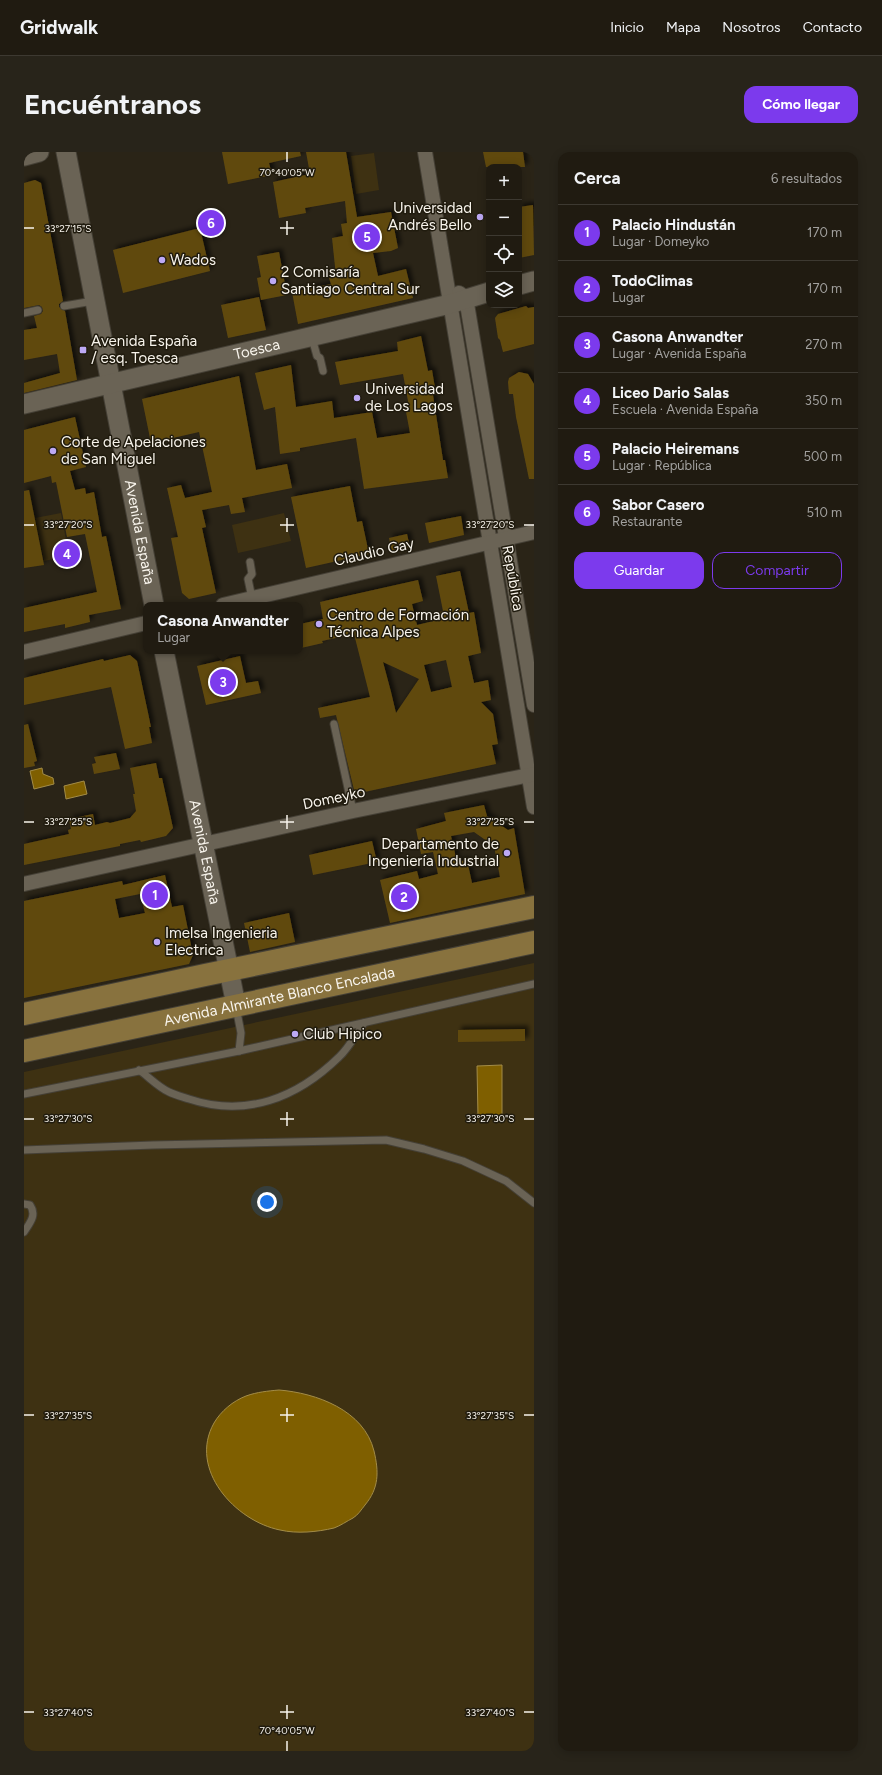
<!DOCTYPE html>
<html lang="es">
<meta charset="utf-8">
<style>
:root{--surface:#201b11;--page:#28241a;--text:#f1f3f6;--muted:#a2a19f;--line:#3d3931;--accent:#7c3aed}
body{margin:0;font-family:Figtree,sans-serif;background:var(--page);color:var(--text)}
.controls{position:absolute;right:12px;top:12px;display:grid;overflow:hidden;border-radius:8px;box-shadow:0 2px 10px #0003}
.controls button{width:36px;height:36px;display:grid;place-items:center;padding:0;border:0;border-bottom:1px solid var(--line);background:var(--surface);color:var(--text);font:20px sans-serif}
.you{position:absolute;left:243px;top:1050px;width:14px;height:14px;margin:-10px;border:3px solid #fff;border-radius:50%;background:#1a73e8;box-shadow:0 0 0 6px #1a73e833}
.badge{display:grid;place-items:center;width:26px;height:26px;border-radius:50%;background:var(--accent);color:#fff;font-size:13px;font-weight:700}
.pin{position:absolute;translate:-50% -50%;border:2px solid #fff;box-shadow:0 1px 4px #0006}
.popup{position:absolute;left:119px;top:450px;width:160px;height:52px;box-sizing:border-box;display:grid;place-content:center;border-radius:8px;background:var(--surface);filter:drop-shadow(0 1px 3px #0005);font-size:13px;white-space:nowrap;color:var(--muted)}
.popup b{font-size:15px;color:var(--text)}
.popup::after{content:'';position:absolute;left:50%;top:100%;margin-left:-8px;border:8px solid transparent;border-top-color:var(--surface)}
.list{margin:0;padding:0;list-style:none}
h2{display:flex;justify-content:space-between;align-items:center;height:52px;margin:0;padding:0 16px;font-size:17px}
h2 small{font-size:13px;font-weight:400;color:var(--muted)}
.list li{display:grid;grid-template-columns:26px 1fr auto;gap:12px;align-items:center;box-sizing:border-box;height:56px;padding:0 16px;border-top:1px solid var(--line)}
.list b{display:block;font-size:15px;white-space:nowrap}
.list p{margin:0;font-size:13px;white-space:nowrap;color:var(--muted)}
.list em{font-size:13px;font-style:normal;color:var(--muted)}
.actions{display:flex;gap:8px;padding:12px 16px}
.actions a{flex:1;padding:9px 0;border:1px solid var(--accent);border-radius:12px;text-align:center;font-size:14px;color:var(--accent)}
.actions .main{background:var(--accent);color:#fff}
.icon{flex:none;width:22px;height:22px;fill:none;stroke:currentColor;stroke-width:2;stroke-linecap:round;stroke-linejoin:round}
.map{position:relative;flex:none;width:510px;height:1599px;overflow:hidden;border-radius:12px}
header{display:flex;align-items:center;gap:24px;box-sizing:border-box;height:56px;padding:0 20px;background:var(--surface);border-bottom:1px solid var(--line)}
header strong{font-size:19px}
nav{display:flex;gap:22px;margin-inline-start:auto;font-size:14px}
.intro{display:flex;align-items:center;justify-content:space-between;box-sizing:border-box;height:96px;padding:0 24px}
h1{margin:0;font-size:28px}
.button{padding:10px 18px;border-radius:12px;background:var(--accent);color:#fff;font-size:14px;font-weight:700}
main{display:flex;gap:24px;padding:0 24px}
aside{flex:1;background:var(--surface);border-radius:12px;box-shadow:0 2px 10px #0003}
.map>svg:first-child{display:block}
.green{fill:#3e3112}
.water{fill:#7f5f00;stroke:#a38c47}
.building{fill:#604910;fill-rule:evenodd;filter:url(#shadow)}
.lines{fill:none;stroke-linecap:round;stroke-linejoin:round}
.lane-casing{stroke:#454036;stroke-width:9}
.street-casing{stroke:#454036;stroke-width:16}
.secondary-casing{stroke:#454036;stroke-width:21}
.primary-casing{stroke:#454036;stroke-width:24}
.lane{stroke:#6a6355;stroke-width:7}
.street{stroke:#6a6355;stroke-width:14}
.secondary{stroke:#6a6355;stroke-width:19}
.primary{stroke:#88723e;stroke-width:22}
.ticks{fill:none;stroke:#f8f4ec;stroke-width:1.5}
.poi-dot{fill:#bda9f5;stroke:#201b0e;stroke-width:1.5}
.labels{text-anchor:middle;stroke-width:3;stroke-linejoin:round;paint-order:stroke}
.poi-label{font-size:15px;fill:#f8f4ec;stroke:#201b0e;text-anchor:start}
.street-label{font-size:15px;fill:#f8f4ec;stroke:#201b0e}
.ticks-label{font-size:10px;text-anchor:middle;fill:#f8f4ec;stroke:#201b0e;stroke-width:3;stroke-linejoin:round;paint-order:stroke}
</style>
<header>
<strong>Gridwalk</strong>
<nav><a>Inicio</a><a>Mapa</a><a>Nosotros</a><a>Contacto</a></nav>
</header>
<div class="intro"><h1>Encuéntranos</h1><a class="button">Cómo llegar</a></div>
<main>
<div class="map">
<svg width="510" height="1599" viewBox="0 0 510 1599">
<defs>
<filter id="shadow"><feDropShadow dx="3.5" dy="-3.5" stdDeviation="2" flood-color="#0009"/></filter>
</defs>
<rect width="100%" height="100%" fill="#2a2417"/>
<g class="green">
<path d="M350,1L355,38L332,42L327,4Z"/>
<path d="M37,361L45,404L20,409L11,366Z"/>
<path d="M260,361L267,389L214,401L208,373Z"/>
<path d="M510,811V1599H0V920Z"/>
</g>
<g class="water">
<path d="M18,616L19,622L29,626L30,632L10,637L6,619Z"/>
<path d="M60,629L63,642L42,647L40,634Z"/>
<path d="M478,913V964L454,965L453,914Z"/>
<path d="M255,1238C292,1241 340,1258 350,1299C355,1320 355,1336 341,1353C337,1358 334,1363 329,1366C323,1369 316,1374 310,1376C293,1380 273,1382 256,1378C211,1369 164,1317 190,1271C197,1259 209,1249 222,1244C233,1240 244,1239 255,1238Z"/>
</g>
<g class="building">
<path d="M198,0H276L277,4L245,11L248,23L204,32Z"/>
<path d="M282,0H322L333,65L367,60L374,96L367,99L349,101L354,124L382,117L389,146L274,172L268,140L307,132L305,126L312,124L308,86L319,84L317,72L323,71L321,49L281,56L282,61L255,66L249,30L286,22Z"/>
<path d="M459,0H499L501,15H462Z"/>
<path d="M11,28L17,31L39,149L35,152V155L41,159L53,228L0,241V231L36,221L33,202L0,208V178L13,176L10,164L17,162L19,159L18,155L15,153L0,156V31Z"/>
<path d="M509,53L510,103L495,106V55Z"/>
<path d="M176,76L186,119L99,141L89,98Z"/>
<path d="M255,100L263,143L237,148L233,126L237,125L233,104Z"/>
<path d="M235,145L242,178L204,186L197,153Z"/>
<path d="M502,154L504,156L510,155V192L479,200L476,188L474,186L471,166L474,162Z"/>
<path d="M397,184L404,219L408,218L412,242L409,243L419,308H421L424,326L340,337L332,286L276,296V299L256,302L251,255L240,258L231,221L267,213L272,255L308,249L310,266L348,260L353,286L386,281L382,260H386L379,222L316,233L311,210L374,199L373,190Z"/>
<path d="M495,220L504,222L510,232V327H505L492,265L489,242H485L484,230L485,226Z"/>
<path d="M215,224L232,318L263,312L268,336L218,346L221,360L207,362L205,353L178,358L182,375L178,376L192,441L165,447L158,441L147,386L154,385L143,336L157,333L161,346L188,340L175,280L127,291L118,247Z"/>
<path d="M51,265L62,315L46,319L51,338L61,336L62,342L70,340L78,385L82,384L97,457L65,463L66,470L41,476V472L0,480V456L73,440L61,382L43,385L32,330L28,331L27,324L0,331V278Z"/>
<path d="M326,334L333,370L338,369L345,402L282,416L267,345Z"/>
<path d="M5,338L20,413L0,416V339Z"/>
<path d="M437,364L440,383L405,391L401,371Z"/>
<path d="M383,382L386,395L368,400L365,386Z"/>
<path d="M436,419L445,461L450,460L457,501L444,504L450,531L464,528L467,548L457,550L469,562L474,592L468,593L472,612L331,642L312,563L296,566L294,556L346,545L330,482L298,489L299,491L277,496L276,472L299,467L296,450L394,428L399,449L388,452L393,473L418,467L416,460L419,459L412,424ZM422,508L428,535L407,540L400,513ZM359,510L395,527L372,561L367,540Z"/>
<path d="M106,503L113,509L127,575H125L128,591L101,597L87,535L0,553V526L79,507L80,509Z"/>
<path d="M216,504L222,531L234,529L237,541L182,553L173,514Z"/>
<path d="M4,572L13,609L10,610L11,614L0,616V573Z"/>
<path d="M92,601L96,617L70,622L68,612L72,611L70,605Z"/>
<path d="M132,611L135,626H138L149,676L142,684L117,690L116,688L96,692V694L0,713V692L45,682L44,678L47,677L45,667L69,662L71,673L83,670L86,671L106,666L112,659L109,642H111L106,616Z"/>
<path d="M460,653L463,664L484,678L490,676L501,742L366,771L356,728L393,719L395,727L414,722L409,700L397,702L392,677L422,669L420,661ZM450,680L470,694L476,725L448,731L443,708L433,710L427,684Z"/>
<path d="M348,689L353,710L289,723L285,703Z"/>
<path d="M141,723L148,755L159,753L169,803L165,812L0,846V749L98,729L99,733ZM116,742L121,761L95,766L91,747Z"/>
<path d="M265,761L271,790L226,800L220,771Z"/>
<path d="M501,877V889L434,890V878Z"/>
</g>
<g class="lines">
<g class="lane-casing">
<g id="lane">
<path d="M40,154L69,149"/>
<path d="M0,161L14,158"/>
<path d="M288,186L293,204L296,206L299,219"/>
<path d="M226,410L228,422L224,427L228,446"/>
<path d="M310,572L329,659"/>
<path d="M212,855L217,881L215,899"/>
<path d="M115,918C125,925 134,935 145,940C151,943 159,945 165,947C222,966 273,946 315,905C325,896 332,882 340,871"/>
<path d="M0,942L215,899L510,832"/>
<path d="M0,998L129,993L362,988L400,997L439,1009L482,1029L510,1051"/>
<path d="M0,1052L6,1053C13,1063 6,1071 0,1080"/>
</g>
</g>
<g class="street-casing">
<g id="street">
<path d="M401,0L510,655"/>
<path d="M435,141L442,146L510,553"/>
<path d="M199,453L510,380"/>
<path d="M0,500L122,471"/>
<path d="M0,732L329,659L510,622"/>
</g>
</g>
<g class="secondary-casing">
<g id="secondary">
<path id="s1" d="M42,0L130,453"/>
<path d="M0,4L15,0"/>
<path d="M495,133L510,129"/>
<path id="s2" d="M0,252L426,152L465,140"/>
<path id="s3" d="M140,499L212,853"/>
</g>
</g>
<g class="primary-casing">
<g id="primary">
<path d="M0,862L181,823L510,755"/>
<path id="s4" d="M0,899L510,790"/>
</g>
</g>
<use href="#lane" class="lane"/>
<use href="#street" class="street"/>
<use href="#secondary" class="secondary"/>
<use href="#primary" class="primary"/>
</g>
<path class="ticks" d="M263,0V10M263,69V83M0,76H10M256,76H270M263,366V380M0,373H10M256,373H270M500,373H510M263,663V677M0,670H10M256,670H270M500,670H510M263,960V974M0,967H10M256,967H270M500,967H510M263,1256V1270M0,1263H10M256,1263H270M500,1263H510M263,1553V1567M0,1560H10M256,1560H270M500,1560H510M263,1589V1599"/>
<g class="poi-dot">
<circle cx="456" cy="65" r="4"/>
<circle cx="138" cy="108" r="4"/>
<circle cx="249" cy="129" r="4"/>
<rect x="55" y="194" width="8" height="8" rx="2"/>
<circle cx="333" cy="246" r="4"/>
<circle cx="29" cy="299" r="4"/>
<circle cx="295" cy="472" r="4"/>
<circle cx="483" cy="701" r="4"/>
<circle cx="133" cy="790" r="4"/>
<circle cx="271" cy="882" r="4"/>
</g>
<g class="labels">
<g class="poi-label">
<text x="448" y="61" text-anchor="end">Universidad<tspan x="448" dy="17">Andrés Bello</tspan></text>
<text x="146" y="113">Wados</text>
<text x="257" y="125">2 Comisaría<tspan x="257" dy="17">Santiago Central Sur</tspan></text>
<text x="67" y="194">Avenida España<tspan x="67" dy="17">/ esq. Toesca</tspan></text>
<text x="341" y="242">Universidad<tspan x="341" dy="17">de Los Lagos</tspan></text>
<text x="37" y="295">Corte de Apelaciones<tspan x="37" dy="17">de San Miguel</tspan></text>
<text x="303" y="468">Centro de Formación<tspan x="303" dy="17">Técnica Alpes</tspan></text>
<text x="475" y="697" text-anchor="end">Departamento de<tspan x="475" dy="17">Ingeniería Industrial</tspan></text>
<text x="141" y="786">Imelsa Ingenieria<tspan x="141" dy="17">Electrica</tspan></text>
<text x="279" y="887">Club Hipico</text>
</g>
<g class="street-label">
<text dy="5" stroke="none"><textPath href="#s2" startOffset="239">Toesca</textPath></text>
<text dy="5" stroke="none"><textPath href="#s1" startOffset="387">Avenida España</textPath></text>
<text transform="translate(350 400) rotate(-13)" y="5">Claudio Gay</text>
<text transform="translate(489 426) rotate(80)" y="5">República</text>
<text transform="translate(310 646) rotate(-12)" y="5">Domeyko</text>
<text dy="5" stroke="none"><textPath href="#s3" startOffset="205">Avenida España</textPath></text>
<text dy="5" stroke="none"><textPath href="#s4" startOffset="261">Avenida Almirante Blanco Encalada</textPath></text>
</g>
</g>
<g class="ticks-label">
<text x="263" y="24">70°40'05"W</text>
<text x="44" y="80">33°27'15"S</text>
<text x="44" y="376">33°27'20"S</text>
<text x="466" y="376">33°27'20"S</text>
<text x="44" y="673">33°27'25"S</text>
<text x="466" y="673">33°27'25"S</text>
<text x="44" y="970">33°27'30"S</text>
<text x="466" y="970">33°27'30"S</text>
<text x="44" y="1267">33°27'35"S</text>
<text x="466" y="1267">33°27'35"S</text>
<text x="44" y="1564">33°27'40"S</text>
<text x="466" y="1564">33°27'40"S</text>
<text x="263" y="1582">70°40'05"W</text>
</g>
</svg>
<div class="controls">
<button>+</button>
<button>−</button>
<button><svg class="icon" aria-label="locate" viewBox="0 0 24 24"><circle cx="12" cy="12" r="6"/><path d="M12 2v4M12 18v4M2 12h4M18 12h4"/></svg></button>
<button><svg class="icon" aria-label="layers" viewBox="0 0 24 24"><path d="M12 4l9 5-9 5-9-5zM3 14l9 5 9-5"/></svg></button>
</div>
<div class="you"></div>
<div class="pin badge" style="left:131px;top:743px">1</div>
<div class="pin badge" style="left:380px;top:745px">2</div>
<div class="pin badge" style="left:199px;top:530px">3</div>
<div class="popup"><b>Casona Anwandter</b>Lugar</div>
<div class="pin badge" style="left:43px;top:402px">4</div>
<div class="pin badge" style="left:343px;top:85px">5</div>
<div class="pin badge" style="left:187px;top:71px">6</div>
</div>
<aside>
<h2>Cerca<small>6 resultados</small></h2>
<ul class="list">
<li><span class="badge">1</span><div><b>Palacio Hindustán</b><p>Lugar · Domeyko</p></div><em>170 m</em></li>
<li><span class="badge">2</span><div><b>TodoClimas</b><p>Lugar</p></div><em>170 m</em></li>
<li><span class="badge">3</span><div><b>Casona Anwandter</b><p>Lugar · Avenida España</p></div><em>270 m</em></li>
<li><span class="badge">4</span><div><b>Liceo Dario Salas</b><p>Escuela · Avenida España</p></div><em>350 m</em></li>
<li><span class="badge">5</span><div><b>Palacio Heiremans</b><p>Lugar · República</p></div><em>500 m</em></li>
<li><span class="badge">6</span><div><b>Sabor Casero</b><p>Restaurante</p></div><em>510 m</em></li>
</ul>
<div class="actions"><a class="main">Guardar</a><a>Compartir</a></div>
</aside>
</main>
